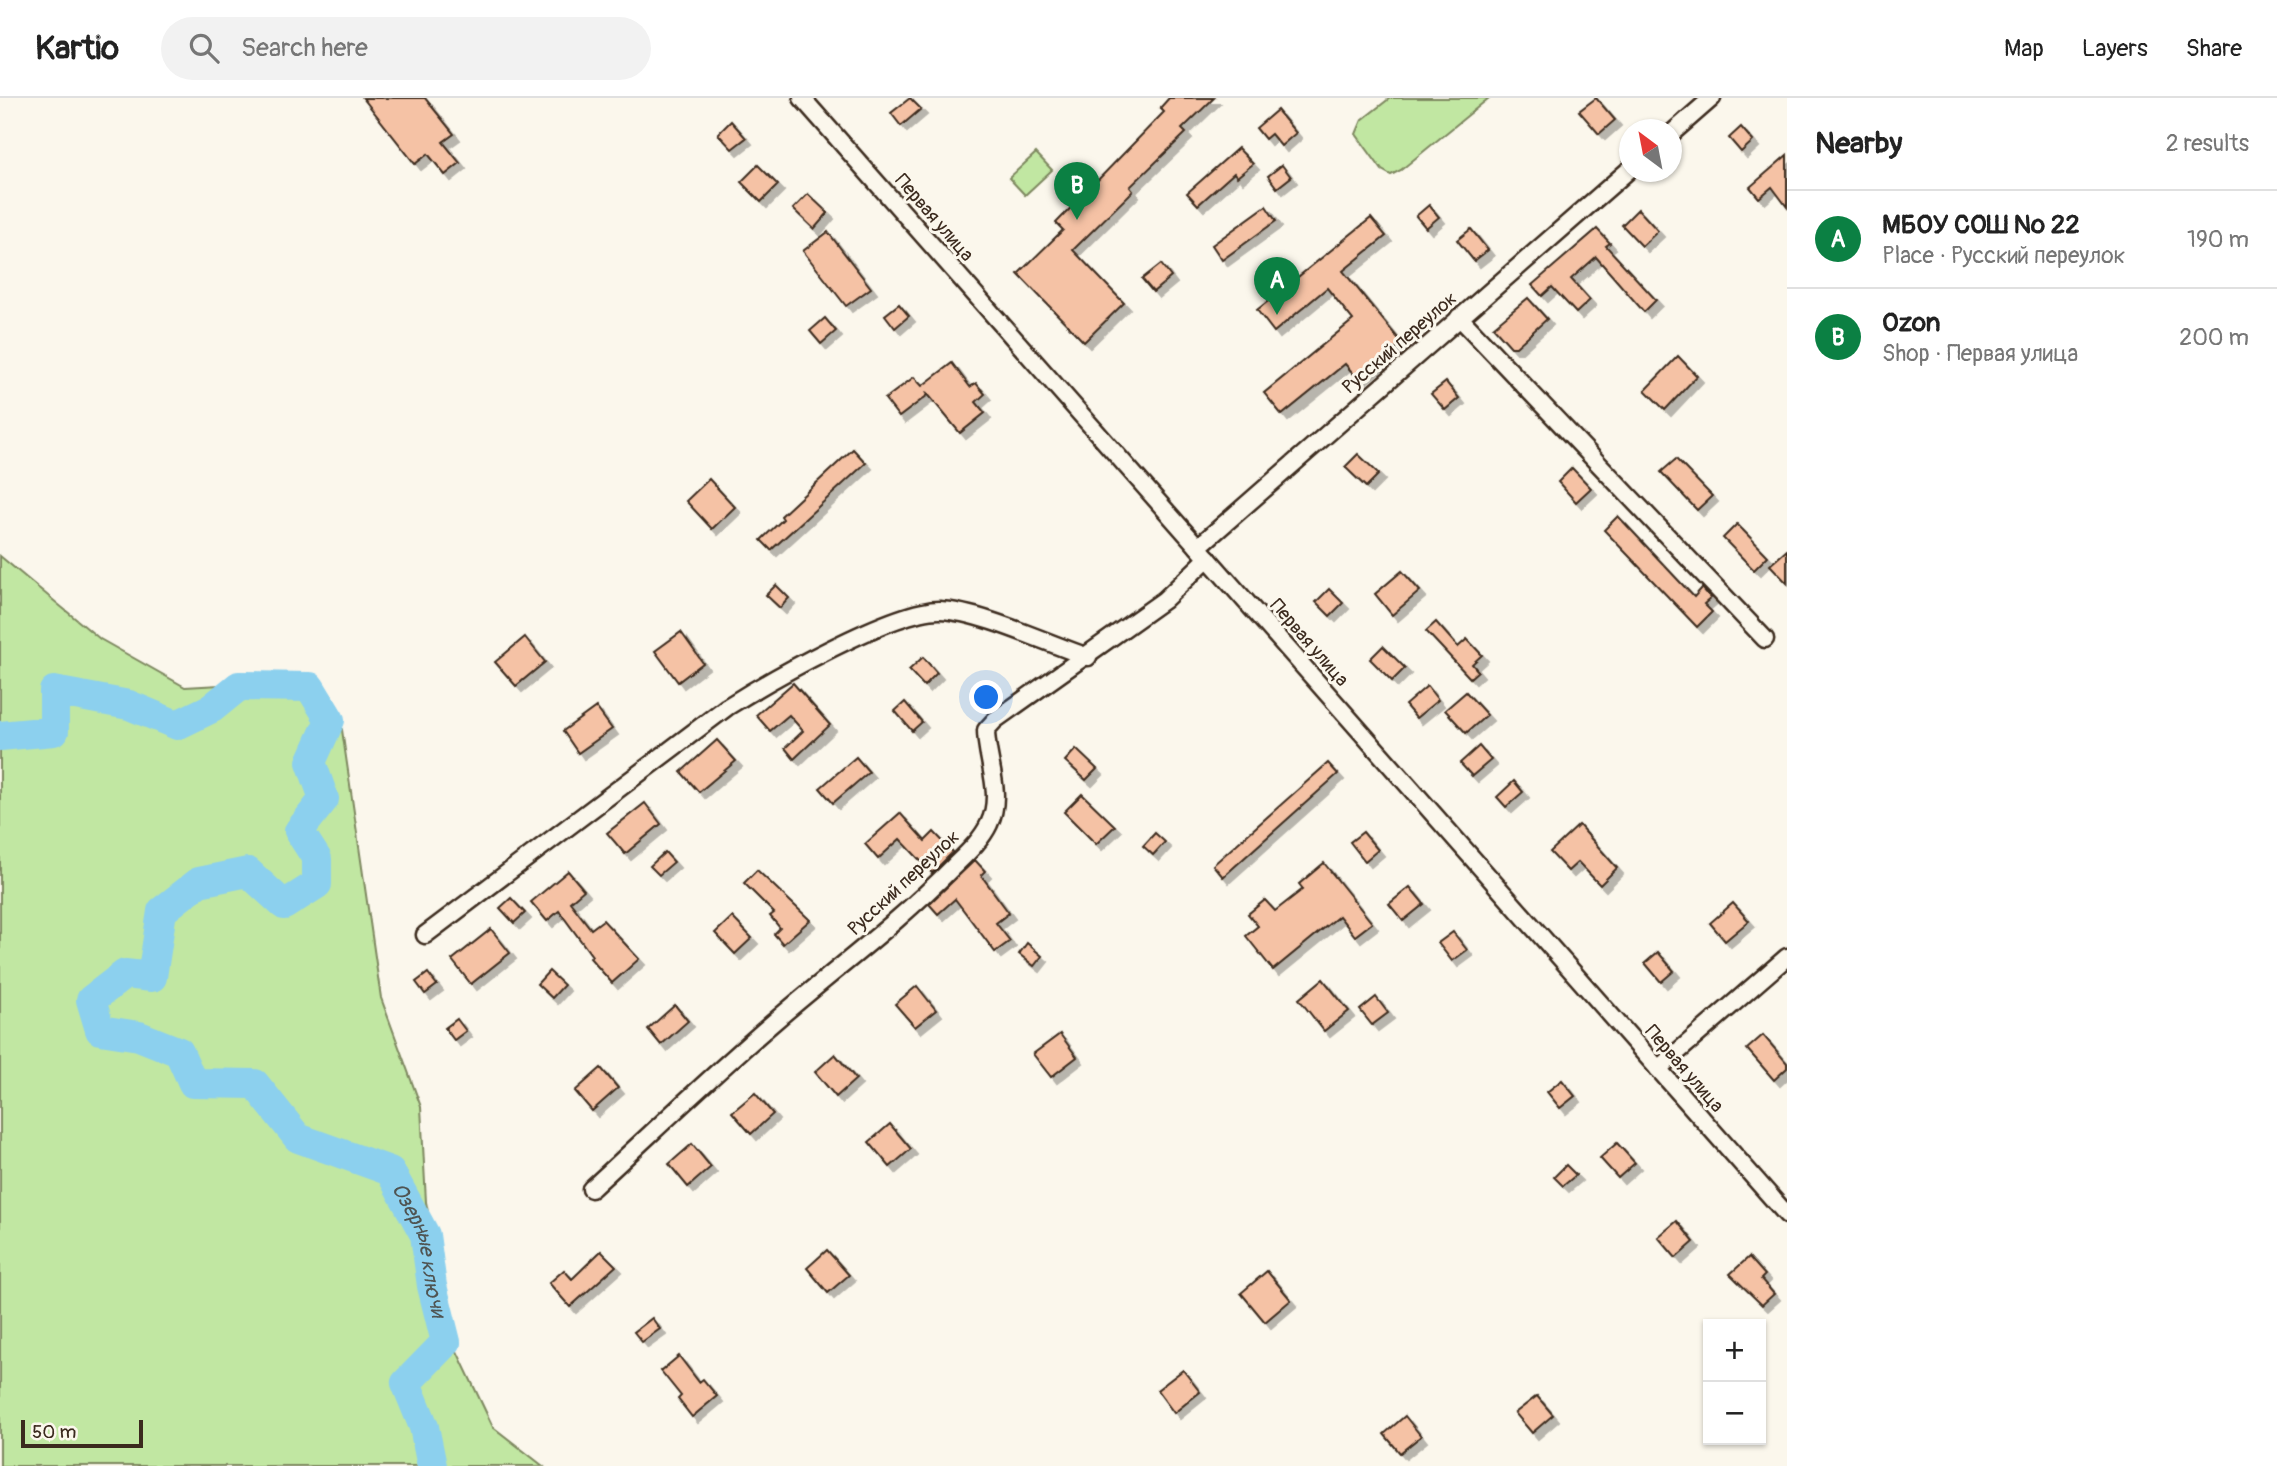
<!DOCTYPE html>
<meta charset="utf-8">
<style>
:root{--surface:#fff;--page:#f2f2f2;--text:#222;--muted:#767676;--line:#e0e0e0;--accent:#0b8043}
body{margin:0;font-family:Pangolin,sans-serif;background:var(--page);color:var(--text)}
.controls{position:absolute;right:21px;bottom:21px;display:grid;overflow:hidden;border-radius:0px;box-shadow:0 2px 5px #0004}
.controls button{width:63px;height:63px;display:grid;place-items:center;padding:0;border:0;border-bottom:2px solid var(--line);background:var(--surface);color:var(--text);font:35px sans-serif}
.compass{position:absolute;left:1619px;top:21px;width:63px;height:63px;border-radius:50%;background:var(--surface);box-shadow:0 2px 5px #0004;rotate:328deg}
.scale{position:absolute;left:21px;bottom:18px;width:122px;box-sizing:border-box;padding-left:7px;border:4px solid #3b2a1e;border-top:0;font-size:19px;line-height:24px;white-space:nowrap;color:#3b2a1e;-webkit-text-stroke:5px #fbf7ec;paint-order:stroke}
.you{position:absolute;left:987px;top:600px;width:24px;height:24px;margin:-18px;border:5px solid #fff;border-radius:50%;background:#1a73e8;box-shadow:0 0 0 10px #1a73e833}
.badge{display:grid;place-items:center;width:46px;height:46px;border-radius:50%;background:var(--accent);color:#fff;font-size:23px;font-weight:700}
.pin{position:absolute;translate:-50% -58px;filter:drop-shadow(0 2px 4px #0008)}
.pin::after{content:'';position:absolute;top:37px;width:24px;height:21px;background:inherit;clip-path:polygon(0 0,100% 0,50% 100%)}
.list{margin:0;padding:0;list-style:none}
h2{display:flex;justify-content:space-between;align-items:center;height:91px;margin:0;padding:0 28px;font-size:30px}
h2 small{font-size:23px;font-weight:400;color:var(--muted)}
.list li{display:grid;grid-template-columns:46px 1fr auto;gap:21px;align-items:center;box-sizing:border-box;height:98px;padding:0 28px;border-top:2px solid var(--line)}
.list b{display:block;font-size:26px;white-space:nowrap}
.list p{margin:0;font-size:23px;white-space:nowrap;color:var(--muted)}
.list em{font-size:23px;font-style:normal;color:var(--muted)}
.icon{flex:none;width:38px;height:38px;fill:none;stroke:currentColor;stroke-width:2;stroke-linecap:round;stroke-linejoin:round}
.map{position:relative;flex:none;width:1787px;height:1368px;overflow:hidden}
header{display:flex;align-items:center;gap:42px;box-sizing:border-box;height:98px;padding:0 35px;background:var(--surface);border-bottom:2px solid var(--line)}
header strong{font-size:33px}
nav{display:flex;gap:38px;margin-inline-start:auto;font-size:24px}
.search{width:490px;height:63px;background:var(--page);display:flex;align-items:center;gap:18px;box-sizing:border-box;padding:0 24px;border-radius:38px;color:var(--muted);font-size:26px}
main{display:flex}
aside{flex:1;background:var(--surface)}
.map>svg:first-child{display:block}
.green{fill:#c1e7a2;stroke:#7e8860;stroke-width:2}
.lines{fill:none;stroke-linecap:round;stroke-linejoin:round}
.river{stroke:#8cd0ee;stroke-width:30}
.building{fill:#f5c2a5;stroke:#3b2a1e;stroke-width:2;filter:url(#shadow)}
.street-casing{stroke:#3b2a1e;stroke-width:21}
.street{stroke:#fbf7ec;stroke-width:16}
.labels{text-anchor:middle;stroke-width:6;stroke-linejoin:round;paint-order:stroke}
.street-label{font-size:19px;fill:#3b2a1e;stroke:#fbf7ec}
.water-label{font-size:21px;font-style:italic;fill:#4f5452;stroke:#fbf7ec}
</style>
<header>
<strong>Kartio</strong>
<div class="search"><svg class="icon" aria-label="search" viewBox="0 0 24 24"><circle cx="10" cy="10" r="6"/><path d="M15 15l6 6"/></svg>Search here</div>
<nav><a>Map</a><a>Layers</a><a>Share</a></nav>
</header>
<main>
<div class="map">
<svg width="1787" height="1368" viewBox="0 0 1787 1368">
<defs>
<filter id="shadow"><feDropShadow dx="6" dy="6" stdDeviation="0" flood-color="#0004"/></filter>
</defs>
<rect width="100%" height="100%" fill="#fbf7ec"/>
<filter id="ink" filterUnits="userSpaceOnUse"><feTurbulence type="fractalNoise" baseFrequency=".0143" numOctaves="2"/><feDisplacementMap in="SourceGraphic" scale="14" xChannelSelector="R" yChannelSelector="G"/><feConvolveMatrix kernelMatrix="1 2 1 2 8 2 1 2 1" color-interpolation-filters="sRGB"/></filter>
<g filter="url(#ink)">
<g class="green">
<path d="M1390,0H1489L1401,72L1391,77L1382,72L1356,36L1362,22Z"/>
<path d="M1036,55L1052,72L1025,97L1009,80Z"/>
<path d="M0,458L100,541L185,589L311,582L330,596L339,611L381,900L421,1009L426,1104L455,1249L493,1329L543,1368H0Z"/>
</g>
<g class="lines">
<path class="river" id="s1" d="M0,638L54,633V593L129,607L177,627L212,610L239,588L310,589L330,622L311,664L324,701L299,733L317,761V786L284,807L248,774L199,784L162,813L152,879L125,876L91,902L100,932L139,938L179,954L193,985L255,986L298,1040L390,1073L425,1137L432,1188L446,1244L406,1285L424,1329L432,1368"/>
</g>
<g class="building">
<path d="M363,0H425L454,36L443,44L460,65L445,77L428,56L415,66Z"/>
<path d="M910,0L921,11L901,28L891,15Z"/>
<path d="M1169,0H1214L1182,31L1186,35L1130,89L1133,93L1073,152L1124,205L1084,244L1018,176L1063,132L1056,125L1164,14L1160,10Z"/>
<path d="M1596,0L1615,22L1599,36L1579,13Z"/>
<path d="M1277,12L1296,35L1281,48L1271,36L1265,41L1256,30Z"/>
<path d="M731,23L746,40L732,51L718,36Z"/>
<path d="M1741,29L1753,43L1741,54L1729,40Z"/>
<path d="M1238,50L1253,66L1237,79L1234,75L1198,107L1187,95Z"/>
<path d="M1787,57V109L1772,89L1759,100L1750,89Z"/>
<path d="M758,67L778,87L761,104L741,84Z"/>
<path d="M1282,67L1291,79L1277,90L1268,78Z"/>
<path d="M808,96L828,115L814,131L793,111Z"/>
<path d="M1429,107L1439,119L1426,130L1416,118Z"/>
<path d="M1266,108L1276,123L1222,162L1212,147Z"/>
<path d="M1638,111L1658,133L1642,148L1622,127Z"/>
<path d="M1371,120L1386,138L1343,173L1402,245L1358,281L1345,266L1282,317L1264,295L1353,222L1327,190L1274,234L1257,212Z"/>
<path d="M1471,131L1488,152L1474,163L1457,142Z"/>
<path d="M1597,131L1610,145L1606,148L1656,202L1644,214L1596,159L1571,181L1590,202L1576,215L1552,189L1542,198L1532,187Z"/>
<path d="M828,134L871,190L846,208L803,153Z"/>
<path d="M1161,166L1171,179L1153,194L1142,181Z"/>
<path d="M1528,200L1547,221L1516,249H1511L1493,229Z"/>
<path d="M899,206L909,218L895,230L885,217Z"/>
<path d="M825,220L836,233L821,246L810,233Z"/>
<path d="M1678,258L1697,278L1665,312L1645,292Z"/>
<path d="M952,265L970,289L976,285L985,296L976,304L985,315L960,335L926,294L928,297L899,319L885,301L914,279L922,288Z"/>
<path d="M1446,284L1459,300L1445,312L1431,296Z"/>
<path d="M853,351L866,365L771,452L761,442L783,421L781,418Z"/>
<path d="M1358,356L1379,376L1366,389L1345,369Z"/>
<path d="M1676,361L1712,398L1697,412L1661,374Z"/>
<path d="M1572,370L1591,390L1576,404L1558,384Z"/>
<path d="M709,381L735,409L712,431L686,403Z"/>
<path d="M1618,418L1694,499L1702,490L1711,500L1704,506L1712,514L1697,529L1604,432Z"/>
<path d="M1737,426L1768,458L1754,472L1723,440Z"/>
<path d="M1787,452V485L1770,467Z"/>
<path d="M1402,473L1420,493L1392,517L1375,496Z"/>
<path d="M776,487L789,500L780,510L766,497Z"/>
<path d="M1329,491L1343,505L1330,518L1316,504Z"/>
<path d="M1436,524L1458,549L1467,541L1482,557L1472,566L1478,573L1470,580L1426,533Z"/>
<path d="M681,534L703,565L678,584L655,553Z"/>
<path d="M525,539L545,564L516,588L495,564Z"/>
<path d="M1383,548L1405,570L1392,583L1370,561Z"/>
<path d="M923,559L937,575L924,588L909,572Z"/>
<path d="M793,585L830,627L794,661L785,650L803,633L789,617L770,633L756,617Z"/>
<path d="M1427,588L1438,602L1416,620L1405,607Z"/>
<path d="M1466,594L1487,617L1466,635L1445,612Z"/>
<path d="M905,604L922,624L912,633L895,613Z"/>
<path d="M596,609L612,631L578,655L563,633Z"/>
<path d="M717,642L736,663L699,694L681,674Z"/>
<path d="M1479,648L1491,662L1472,678L1460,665Z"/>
<path d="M1076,651L1097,671L1086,682L1065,663Z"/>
<path d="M856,659L869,674L833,705L820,690Z"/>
<path d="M1328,665L1338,676L1223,779L1213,767Z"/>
<path d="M1514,683L1523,694L1506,709L1497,699Z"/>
<path d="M1082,696L1115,728L1096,746L1064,714Z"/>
<path d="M645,705L661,726L625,756L607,735Z"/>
<path d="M900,715L925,743L934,734L953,754L932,775L900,741L878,761L865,746Z"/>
<path d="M1579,727L1617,770L1600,787L1578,764L1568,773L1550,754Z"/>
<path d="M1363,734L1378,752L1365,763L1350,744Z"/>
<path d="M1155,735L1165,744L1153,757L1143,748Z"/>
<path d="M665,754L674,764L659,777L650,768Z"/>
<path d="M975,762L985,773L981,777L1009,815L996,825L1010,843L995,854L955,801L938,816L929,806Z"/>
<path d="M1324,765L1372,825L1355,838L1339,818L1273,872L1246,838L1258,828L1248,816L1265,802L1275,813L1303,791L1299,786Z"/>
<path d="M757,772L810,822L783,846L774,836L780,830L770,818L774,815L744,785Z"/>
<path d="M568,773L584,792L570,804L591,831L603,822L639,861L612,885L590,860L592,858L559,813L547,823L531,804Z"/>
<path d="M1410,789L1424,806L1403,823L1389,806Z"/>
<path d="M511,800L525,815L514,825L500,810Z"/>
<path d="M1733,805L1749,823L1725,843L1710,825Z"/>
<path d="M732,819L752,840L735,856L715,835Z"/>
<path d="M491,831L510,855L471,886L452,862Z"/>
<path d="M1453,834L1467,852L1452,863L1438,845Z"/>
<path d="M1027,845L1042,858L1034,868L1019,856Z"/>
<path d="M1658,854L1674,873L1661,884L1645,865Z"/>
<path d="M549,873L564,887L552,900L537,886Z"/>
<path d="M428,875L437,887L425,896L416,884Z"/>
<path d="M1323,881L1349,913L1324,933L1299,901Z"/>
<path d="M917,888L936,912L915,929L895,906Z"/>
<path d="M1376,899L1388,915L1372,927L1360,912Z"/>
<path d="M675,907L688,923L661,947L648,931Z"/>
<path d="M457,921L466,933L454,942L445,930Z"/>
<path d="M1060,936L1077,959L1051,979L1033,956Z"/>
<path d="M1763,937L1787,965V970L1774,982L1747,951Z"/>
<path d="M835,956L856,981L836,999L815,974Z"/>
<path d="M601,970L618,990L592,1013L575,993Z"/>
<path d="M1562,982L1575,998L1560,1010L1547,994Z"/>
<path d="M755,995L773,1016L751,1036L732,1014Z"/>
<path d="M890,1026L911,1051L890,1069L869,1044Z"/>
<path d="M1617,1045L1635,1065L1618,1080L1600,1060Z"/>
<path d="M692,1046L711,1069L688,1089L669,1066Z"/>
<path d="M1566,1067L1576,1077L1563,1088L1554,1079Z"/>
<path d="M1677,1123L1694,1144L1676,1160L1658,1139Z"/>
<path d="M827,1152L849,1177L828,1195L807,1170Z"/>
<path d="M601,1153L616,1168L570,1209L549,1185L564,1172L572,1181Z"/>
<path d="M1749,1159L1765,1177L1761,1181L1774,1196L1762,1207L1730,1176Z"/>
<path d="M1267,1173L1291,1202L1265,1224L1241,1195Z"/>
<path d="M652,1220L660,1231L642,1244L634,1234Z"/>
<path d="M679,1258L699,1284L703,1281L717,1298L692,1319L678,1301L681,1298L661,1273Z"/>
<path d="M1183,1272L1200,1294L1174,1315L1157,1292Z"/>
<path d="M1537,1298L1553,1317L1532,1335L1515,1315Z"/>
<path d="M1405,1318L1421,1338L1400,1355L1384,1336Z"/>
</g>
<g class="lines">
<g class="street-casing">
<g id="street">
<path d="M802,0L1787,1117"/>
<path d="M1672,35L1712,0"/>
<path d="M1459,219L1765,541"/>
<path d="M1198,449L1630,71"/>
<path d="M425,837L727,609C768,583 894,511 940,512C982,514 1046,545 1088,559"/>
<path d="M1658,971L1787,859"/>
<path d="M591,1091C652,1035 712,977 775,923C834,872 897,826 952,770C965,757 981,743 989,726C1004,696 986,662 986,632L995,622L1164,502L1208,460"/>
</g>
</g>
<use href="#street" class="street"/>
</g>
</g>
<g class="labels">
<g class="street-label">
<text transform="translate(935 119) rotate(49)" y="7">Первая улица</text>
<text transform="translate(1399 244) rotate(-41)" y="7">Русский переулок</text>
<text transform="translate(1310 544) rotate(49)" y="7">Первая улица</text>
<text transform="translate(903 784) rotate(-43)" y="7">Русский переулок</text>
<text transform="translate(1685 970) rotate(49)" y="7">Первая улица</text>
</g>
<g class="water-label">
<text dy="7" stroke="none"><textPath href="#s1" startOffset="1374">Озерные ключи</textPath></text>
</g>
</g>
</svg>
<div class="controls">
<button>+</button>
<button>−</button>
</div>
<svg class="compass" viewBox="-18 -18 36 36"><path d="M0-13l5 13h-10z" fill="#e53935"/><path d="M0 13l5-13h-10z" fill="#767676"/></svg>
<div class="scale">50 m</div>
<div class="you"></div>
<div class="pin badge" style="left:1277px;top:217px">A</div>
<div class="pin badge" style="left:1077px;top:122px">B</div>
</div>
<aside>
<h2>Nearby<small>2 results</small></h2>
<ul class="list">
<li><span class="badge">A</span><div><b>МБОУ СОШ № 22</b><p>Place · Русский переулок</p></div><em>190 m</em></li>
<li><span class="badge">B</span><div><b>Ozon</b><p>Shop · Первая улица</p></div><em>200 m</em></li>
</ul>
</aside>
</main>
